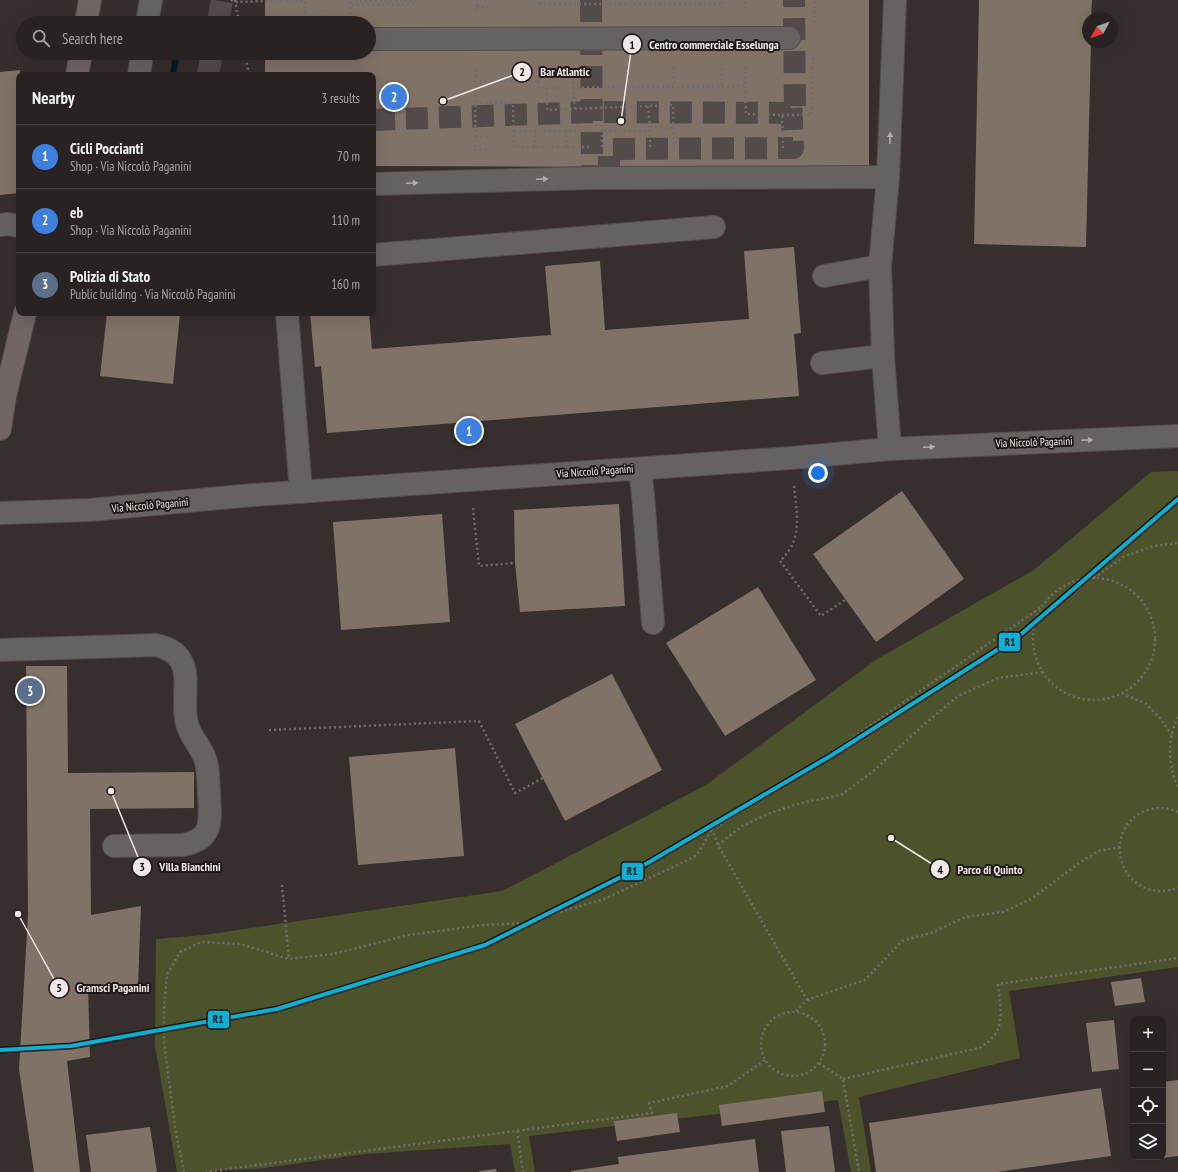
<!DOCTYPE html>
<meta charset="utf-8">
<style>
:root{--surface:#282322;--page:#342f2f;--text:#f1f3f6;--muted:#a5a4a5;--line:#444040;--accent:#8bbbb9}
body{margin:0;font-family:"PT Sans Narrow",sans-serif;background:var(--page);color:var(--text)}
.controls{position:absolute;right:12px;bottom:12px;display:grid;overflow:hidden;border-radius:8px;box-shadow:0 4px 16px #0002}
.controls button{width:36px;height:36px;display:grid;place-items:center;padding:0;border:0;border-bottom:1px solid var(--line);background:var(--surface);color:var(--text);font:20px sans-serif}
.compass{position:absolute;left:1082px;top:12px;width:36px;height:36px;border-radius:50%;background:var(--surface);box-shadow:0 4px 16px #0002;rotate:229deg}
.you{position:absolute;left:818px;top:473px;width:14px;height:14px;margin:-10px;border:3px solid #fff;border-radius:50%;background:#1a73e8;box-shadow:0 0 0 6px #1a73e833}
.badge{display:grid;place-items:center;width:26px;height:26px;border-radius:50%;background:var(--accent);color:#fff;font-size:13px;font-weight:700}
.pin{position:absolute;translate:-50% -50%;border:2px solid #fff;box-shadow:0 1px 4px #0006}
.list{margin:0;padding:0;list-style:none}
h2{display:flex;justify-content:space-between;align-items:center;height:52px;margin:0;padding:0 16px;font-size:17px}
h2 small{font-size:13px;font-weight:400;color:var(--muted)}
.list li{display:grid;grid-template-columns:26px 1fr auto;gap:12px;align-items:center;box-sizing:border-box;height:64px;padding:0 16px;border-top:1px solid var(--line)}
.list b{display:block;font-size:15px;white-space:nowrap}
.list p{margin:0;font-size:13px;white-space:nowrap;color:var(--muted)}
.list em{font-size:13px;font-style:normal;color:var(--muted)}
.icon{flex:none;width:22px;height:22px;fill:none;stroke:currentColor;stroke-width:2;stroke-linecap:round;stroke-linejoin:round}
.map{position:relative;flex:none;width:1178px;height:1172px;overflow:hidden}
.search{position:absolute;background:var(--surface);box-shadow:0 4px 16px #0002;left:16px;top:16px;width:360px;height:44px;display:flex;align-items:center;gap:10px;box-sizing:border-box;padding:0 14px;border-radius:22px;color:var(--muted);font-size:15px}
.panel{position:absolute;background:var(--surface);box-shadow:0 4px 16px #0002;left:16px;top:72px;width:360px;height:244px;border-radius:8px}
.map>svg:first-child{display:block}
.green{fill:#4c522b}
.water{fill:#061b28}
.building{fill:#807266}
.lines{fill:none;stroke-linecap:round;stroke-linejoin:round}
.minor-tunnel{stroke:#524b4a;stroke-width:22;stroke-dasharray:22 11;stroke-linecap:butt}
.minor-casing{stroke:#544e4d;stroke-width:24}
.major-casing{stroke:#544e4d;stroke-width:24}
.path{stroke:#726d6c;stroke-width:2.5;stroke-dasharray:2 3;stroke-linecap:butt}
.minor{stroke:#666261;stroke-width:22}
.major{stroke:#726665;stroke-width:22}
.rail-1-casing{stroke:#1d1816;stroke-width:7}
.rail-1{stroke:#0dafd3;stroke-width:4}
.oneway{fill:#b2acab}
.labels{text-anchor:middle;stroke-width:4;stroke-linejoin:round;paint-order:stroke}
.street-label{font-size:11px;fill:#f1e9e7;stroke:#1d1816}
.leader{fill:none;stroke:#f1e9e7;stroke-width:1.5}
.callout-dot{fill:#f1e9e7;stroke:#1d1816;stroke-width:1.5}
.mark-label{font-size:12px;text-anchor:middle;font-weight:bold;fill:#111}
.callout-label{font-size:12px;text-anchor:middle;font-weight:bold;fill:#f1e9e7;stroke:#1d1816;stroke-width:4;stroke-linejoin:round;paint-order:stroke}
.line-badge{stroke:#1d1816;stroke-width:1.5}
.pale-badge-label{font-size:11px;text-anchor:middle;font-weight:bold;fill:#111}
</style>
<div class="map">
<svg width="1178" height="1172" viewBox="0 0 1178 1172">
<rect width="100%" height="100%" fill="#362f2e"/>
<path class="green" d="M1178,471V967L1009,991L1020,1058L859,1097L871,1172H851L838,1100L529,1136L535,1172H515L510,1144L366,1154L257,1169L214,1170V1172H177L155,1046L156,939L204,935L502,891L706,785L877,659L1034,570L1151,472Z"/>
<path class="water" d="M173,53H180L176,75H170Z"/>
<g class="building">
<path d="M265,0H869V168L373,166V75H265V53H369V23H265Z"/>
<path d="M979,0H1092L1091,18H1088V42H1091L1086,247L974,244Z"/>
<path d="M20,70V75H19V193L0,195V72Z"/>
<path d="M794,247L801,333L794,334L799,396L327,433L321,366L315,367L310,313H369L372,349L551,335L545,266L600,261L605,330L749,319L744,251Z"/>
<path d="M107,313L180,314L173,384L100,376Z"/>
<path d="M902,491L964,579L876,642L813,554Z"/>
<path d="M619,504L625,606L520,612L515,563L514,510Z"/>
<path d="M442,514L450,622L341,630L333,522Z"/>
<path d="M758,587L816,680L725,736L666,643Z"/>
<path d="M26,666H67L68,773L194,772V808L90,809L91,915L141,906L138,985L88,986L90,1057L67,1061L80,1172H34L19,1069L28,915Z"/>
<path d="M612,674L662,770L565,821L515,724Z"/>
<path d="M455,748L464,856L358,865L349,757Z"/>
<path d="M1141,978L1145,1002L1115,1006L1111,982Z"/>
<path d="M1114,1020L1119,1069L1092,1072L1086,1023Z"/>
<path d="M1178,1080V1156L1163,1158V1082Z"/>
<path d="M1101,1088L1111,1156L997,1172H876L869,1123Z"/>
<path d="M822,1091L825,1112L722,1126L719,1105Z"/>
<path d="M677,1113L680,1132L617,1141L614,1121Z"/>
<path d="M829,1126L835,1172H786L781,1131Z"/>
<path d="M150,1127L157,1172H91L86,1135Z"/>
<path d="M755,1139L759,1172H571V1171L619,1164L618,1157Z"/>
<path d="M496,1169L497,1172H479V1171Z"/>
</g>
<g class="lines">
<g class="minor-tunnel">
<path d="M591,0L592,167"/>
<path d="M218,23L222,0"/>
<path d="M208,75L212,53"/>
<path d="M373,120L592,112L795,113L794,0"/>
<path d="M609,178V149L793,148L791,99"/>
</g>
<g class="minor-casing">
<g id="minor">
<path d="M147,23L151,0"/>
<path d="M369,39L789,38"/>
<path d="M139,75L142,53"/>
<path d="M373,184L592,178L888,177"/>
<path d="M0,225L7,224L19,226"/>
<path d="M373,255L714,227"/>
<path d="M824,276L880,266"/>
<path d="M287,313L301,492"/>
<path d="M822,363L883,356"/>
<path d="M890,449L883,356L880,266L888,177L895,0"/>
<path d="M640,469L643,495L653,623"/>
<path d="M0,513L90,510L253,495L791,458L890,449L1178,436"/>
<path d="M0,650L156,645C201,655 179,694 187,724C191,739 203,748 206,762C209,772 208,783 209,793C210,819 215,839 183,845L114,846"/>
</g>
</g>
<g class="major-casing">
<g id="major">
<path d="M86,23L90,0"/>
<path d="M77,75L81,53"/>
<path d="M0,429L5,396L25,313"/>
</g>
</g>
<g class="path">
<path d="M231,0L235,2L265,1H305V16H329V23"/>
<path d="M235,0L239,23"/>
<path d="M631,0L632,10"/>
<path d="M350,2L417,0"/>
<path d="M350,2V19"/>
<path d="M539,4H723"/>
<path d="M352,5L417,4"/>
<path d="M477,7L495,8"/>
<path d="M539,9V0"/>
<path d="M723,9V0"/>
<path d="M745,9V0"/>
<path d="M477,11V0"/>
<path d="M814,23L815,0"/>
<path d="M245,53L249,75"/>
<path d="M539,66V88H547V110L673,105L674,147H673"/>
<path d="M572,67L575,109"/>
<path d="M626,67V86"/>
<path d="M674,67V86"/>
<path d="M526,70H539"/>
<path d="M475,81H540"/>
<path d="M722,85V67"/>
<path d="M745,86L746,114L782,115L783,149"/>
<path d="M547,88L745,86V66"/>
<path d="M475,103H513L514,147H590"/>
<path d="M648,106L650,127"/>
<path d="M782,115H811L813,54"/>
<path d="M514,131H650"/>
<path d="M475,137H488"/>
<path d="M535,147V131"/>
<path d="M566,147L567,131"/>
<path d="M602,147V131"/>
<path d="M650,147V127L673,128"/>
<path d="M475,150H488"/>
<path d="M475,152L476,67"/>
<path d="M794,486C796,504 800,525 793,543C790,550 785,556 780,561L821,616L845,600"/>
<path d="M473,508L479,566L515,563"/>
<path d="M1094,578L1125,556L1154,546L1178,543"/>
<circle cx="1094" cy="639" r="61"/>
<path d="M1122,693L1146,704L1159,717L1172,735"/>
<path d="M1178,717C1166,742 1169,765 1178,789"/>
<path d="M269,730L479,721L515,793L543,778"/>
<path d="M1178,812C1167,807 1156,807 1145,811C1098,830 1121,907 1178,888"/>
<path d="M718,845L742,826L770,813L801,803L841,795L871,773L927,722L958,696L998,678L1043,672"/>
<path d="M282,885L289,959"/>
<path d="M807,1000L865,980L902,941L934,932L965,917L1003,912L1031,899L1078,864L1098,851L1120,847"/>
<path d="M796,1011L807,1000L718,845L712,829L787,783L1043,606"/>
<circle cx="793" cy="1044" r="32"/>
<path d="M819,1063L843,1079L859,1172"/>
<path d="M843,1079L979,1048C1007,1033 1001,1011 998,984L1178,958"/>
<path d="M517,1131L523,1172"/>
<path d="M184,1172L175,1128L164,1042V1006L167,975L180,952L201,942L240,944L289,959L333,954L409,935L483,925L523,923L604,899L684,862L697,855L712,829"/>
<path d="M205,1172L652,1113L649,1103L728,1086L765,1060"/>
</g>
<use href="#minor" class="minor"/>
<use href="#major" class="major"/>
<g class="rail-1-casing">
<path id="rail-1" d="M0,1050L71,1046L277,1009L485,945L639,868L832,755L1019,636L1178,499"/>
</g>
<use href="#rail-1" class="rail-1"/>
</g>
<defs><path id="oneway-solid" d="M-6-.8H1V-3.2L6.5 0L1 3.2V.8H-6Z"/></defs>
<g class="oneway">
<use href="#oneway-solid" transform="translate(890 138) rotate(-88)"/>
<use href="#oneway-solid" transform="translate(542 179) rotate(-2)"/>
<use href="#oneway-solid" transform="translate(412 183) rotate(-2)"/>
<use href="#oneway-solid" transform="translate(1087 440) rotate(-2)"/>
<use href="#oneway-solid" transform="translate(929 447) rotate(-2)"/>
</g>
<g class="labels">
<g class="street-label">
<text transform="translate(1034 442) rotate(-2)" y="4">Via Niccolò Paganini</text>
<text transform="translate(595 471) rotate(-4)" y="4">Via Niccolò Paganini</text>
<text transform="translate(150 505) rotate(-5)" y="4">Via Niccolò Paganini</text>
</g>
</g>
<path class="leader" d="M621 121L632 44M443 101L522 72M111 791L142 867M891 838L940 869M18 914L59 988"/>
<g class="callout-dot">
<circle cx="621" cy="121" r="4"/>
<circle cx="443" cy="101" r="4"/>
<circle cx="111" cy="791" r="4"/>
<circle cx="891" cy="838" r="4"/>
<circle cx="18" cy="914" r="4"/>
<circle cx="632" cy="44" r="10"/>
<circle cx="522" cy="72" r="10"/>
<circle cx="142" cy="867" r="10"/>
<circle cx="940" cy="869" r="10"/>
<circle cx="59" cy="988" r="10"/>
</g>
<g class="mark-label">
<text x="632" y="49">1</text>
<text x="522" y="76">2</text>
<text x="142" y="871">3</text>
<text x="940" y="874">4</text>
<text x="59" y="992">5</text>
</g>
<g class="callout-label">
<text x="714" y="49">Centro commerciale Esselunga</text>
<text x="565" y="76">Bar Atlantic</text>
<text x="190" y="871">Villa Bianchini</text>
<text x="990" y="874">Parco di Quinto</text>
<text x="113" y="992">Gramsci Paganini</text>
</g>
<g class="line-badge">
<rect x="998" y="632" width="23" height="20" rx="4" fill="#0dafd3"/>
<rect x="621" y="862" width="23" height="19" rx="4" fill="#0dafd3"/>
<rect x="207" y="1010" width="23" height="19" rx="4" fill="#0dafd3"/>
</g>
<g class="pale-badge-label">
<text x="1010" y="646">R1</text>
<text x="632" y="875">R1</text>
<text x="218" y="1023">R1</text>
</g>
</svg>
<div class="controls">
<button>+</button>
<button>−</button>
<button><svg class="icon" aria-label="locate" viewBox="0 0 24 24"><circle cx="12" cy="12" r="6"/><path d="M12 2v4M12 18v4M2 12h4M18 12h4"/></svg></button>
<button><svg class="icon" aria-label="layers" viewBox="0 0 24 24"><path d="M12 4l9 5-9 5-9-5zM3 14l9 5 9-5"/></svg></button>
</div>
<svg class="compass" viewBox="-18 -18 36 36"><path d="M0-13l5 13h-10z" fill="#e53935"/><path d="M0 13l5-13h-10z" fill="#a5a4a5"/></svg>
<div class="you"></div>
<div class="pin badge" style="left:469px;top:431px;background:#3f7fe0">1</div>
<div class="pin badge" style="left:394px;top:97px;background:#3f7fe0">2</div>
<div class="pin badge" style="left:30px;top:691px;background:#5c6f8a">3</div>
<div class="search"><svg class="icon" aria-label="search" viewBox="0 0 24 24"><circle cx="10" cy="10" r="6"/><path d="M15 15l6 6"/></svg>Search here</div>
<section class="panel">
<h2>Nearby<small>3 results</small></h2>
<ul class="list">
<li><span class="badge" style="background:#3f7fe0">1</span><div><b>Cicli Poccianti</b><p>Shop · Via Niccolò Paganini</p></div><em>70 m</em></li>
<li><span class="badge" style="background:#3f7fe0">2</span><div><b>eb</b><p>Shop · Via Niccolò Paganini</p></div><em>110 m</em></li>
<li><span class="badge" style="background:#5c6f8a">3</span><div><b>Polizia di Stato</b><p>Public building · Via Niccolò Paganini</p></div><em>160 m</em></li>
</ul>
</section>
</div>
